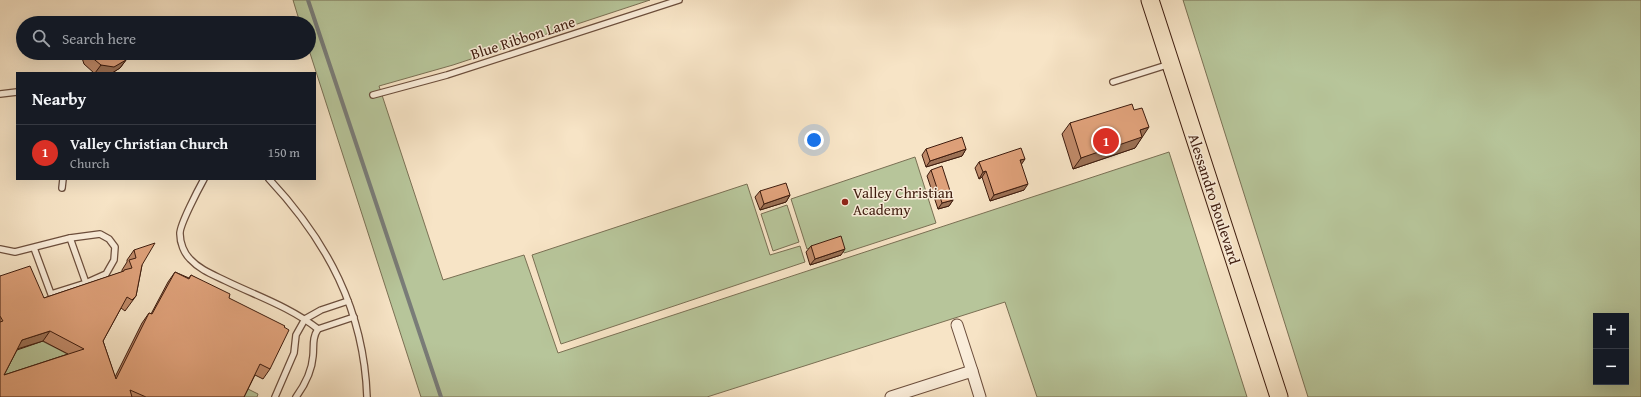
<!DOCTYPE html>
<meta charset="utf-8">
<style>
:root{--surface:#171b24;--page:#242831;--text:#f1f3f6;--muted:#9ea1a6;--line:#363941;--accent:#d93025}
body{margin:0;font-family:"Gentium Book Plus",serif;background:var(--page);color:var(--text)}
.controls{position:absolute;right:12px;bottom:12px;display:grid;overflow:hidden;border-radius:0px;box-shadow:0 4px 16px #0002}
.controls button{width:36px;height:36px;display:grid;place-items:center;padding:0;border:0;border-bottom:1px solid var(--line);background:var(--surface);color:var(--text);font:20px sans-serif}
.you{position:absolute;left:814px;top:140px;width:14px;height:14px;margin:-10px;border:3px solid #fff;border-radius:50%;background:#1a73e8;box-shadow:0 0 0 6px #1a73e833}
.badge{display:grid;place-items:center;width:26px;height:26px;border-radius:50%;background:var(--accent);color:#fff;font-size:13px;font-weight:700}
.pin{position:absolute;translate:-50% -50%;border:2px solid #fff;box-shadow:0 1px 4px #0006}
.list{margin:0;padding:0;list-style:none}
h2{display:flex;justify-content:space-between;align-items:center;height:52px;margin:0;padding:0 16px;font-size:17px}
h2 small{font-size:13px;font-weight:400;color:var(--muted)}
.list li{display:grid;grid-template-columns:26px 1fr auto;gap:12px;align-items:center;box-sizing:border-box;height:56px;padding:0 16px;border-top:1px solid var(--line)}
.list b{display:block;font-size:15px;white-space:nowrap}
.list p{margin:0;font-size:13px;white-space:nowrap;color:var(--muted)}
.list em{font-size:13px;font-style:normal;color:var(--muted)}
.icon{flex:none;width:22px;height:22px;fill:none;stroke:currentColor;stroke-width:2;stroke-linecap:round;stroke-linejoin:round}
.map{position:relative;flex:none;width:1641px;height:397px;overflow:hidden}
.search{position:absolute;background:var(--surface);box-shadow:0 4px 16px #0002;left:16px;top:16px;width:300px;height:44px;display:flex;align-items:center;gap:10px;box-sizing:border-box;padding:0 14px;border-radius:22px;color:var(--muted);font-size:15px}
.panel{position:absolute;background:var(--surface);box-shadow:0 4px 16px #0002;left:16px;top:72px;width:300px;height:108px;border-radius:0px}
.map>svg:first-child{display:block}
.green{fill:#b7c59a;stroke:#7a7054;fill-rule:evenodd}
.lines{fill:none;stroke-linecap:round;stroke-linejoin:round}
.stream{stroke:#797c78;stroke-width:4}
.lane-casing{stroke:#6c4e3c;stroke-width:8}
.street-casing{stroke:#6c4e3c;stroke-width:13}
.primary-casing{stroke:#3e1c0e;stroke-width:19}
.lane{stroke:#faedda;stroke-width:5.5}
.street{stroke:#faedda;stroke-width:11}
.primary{stroke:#f7e4c6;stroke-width:17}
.wall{fill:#c08a69;stroke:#3e1c0e;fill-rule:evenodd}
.shaded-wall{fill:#9c7155;stroke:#3e1c0e}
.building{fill:#dfa17a;stroke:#3e1c0e;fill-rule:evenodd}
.poi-dot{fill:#8f2418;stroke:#faedda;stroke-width:1.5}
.labels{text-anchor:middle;stroke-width:3;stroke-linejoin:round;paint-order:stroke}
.street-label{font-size:15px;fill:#3e1c0e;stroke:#faedda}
.poi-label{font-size:15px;fill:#3e1c0e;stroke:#faedda;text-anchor:start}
</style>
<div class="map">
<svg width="1641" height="397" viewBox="0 0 1641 397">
<rect width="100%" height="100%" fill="#f7e4c6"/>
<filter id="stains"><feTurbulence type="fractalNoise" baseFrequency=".005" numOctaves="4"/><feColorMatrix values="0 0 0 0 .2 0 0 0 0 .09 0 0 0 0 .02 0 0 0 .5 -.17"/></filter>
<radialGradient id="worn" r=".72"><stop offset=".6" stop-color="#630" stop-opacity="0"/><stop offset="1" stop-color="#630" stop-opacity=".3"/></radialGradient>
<g class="green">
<path d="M293,0H650L453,65L379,86L443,280L524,255L558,353L1169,152L1247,397H1037L1005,302L707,397H421L309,50V23H300Z"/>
<path d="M1183,0H1641V397H1308ZM1596,316H1626V382H1596Z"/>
<path d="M915,157L936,223L844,253L839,239L807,249L791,199Z"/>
<path d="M747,184L770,255L800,246L805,262L561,344L532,255Z"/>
<path d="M787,205L799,242L773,251L761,214Z"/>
<path d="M42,341L75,358L0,380L16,348Z"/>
<path d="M246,388L258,394L257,397H242Z"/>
</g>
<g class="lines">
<path class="stream" d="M308,0L441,397"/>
<g class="lane-casing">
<g id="lane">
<path d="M1113,82L1170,64"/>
<path d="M0,94L17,92"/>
<path d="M373,95L447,75L679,0"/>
<path d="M204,179C199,188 179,226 180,234C180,243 184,253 190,259C200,270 214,275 226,281C257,296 290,307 318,329"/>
<path d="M269,179C327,241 364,310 367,397"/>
<path d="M62,188L63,179"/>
<path d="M34,248L51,294L86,283L70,238"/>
<path d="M0,249L15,252L70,238L100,234L109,239L115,247L114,260L106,274L86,283"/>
<path d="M275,397L294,353L296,335L305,319L321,310L348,301"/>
<path d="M296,397C304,386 312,370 313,356C314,346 312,338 318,329L354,317"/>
</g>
</g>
<g class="street-casing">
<g id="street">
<path d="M957,325L972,371"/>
<path d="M891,397L972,371L980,397"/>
</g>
</g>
<g class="primary-casing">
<path id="primary" d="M1150,0L1279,397"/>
</g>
<use href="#lane" class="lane"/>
<use href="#street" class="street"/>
<use href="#primary" class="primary"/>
</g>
<g class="wall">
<path d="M82,53H128L126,60L120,68L112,73H94L84,64L82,58Z"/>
<path d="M1070,123L1142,136V137L1135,148L1073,169L1062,134Z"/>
<path d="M926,149H966L962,156L926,167L922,155Z"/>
<path d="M979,162L1021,164L1024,190L990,201L982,177L979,179L975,168Z"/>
<path d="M931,170L953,200L949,206L938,209L927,176Z"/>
<path d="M760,191L790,195L786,202L760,210L755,197Z"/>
<path d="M811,246L841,255L810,265L806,252Z"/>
<path d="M134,250L142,265L136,296L125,311L121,308L103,341L115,377L142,323L149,313L151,314L168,282L175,272L189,278L191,275L229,298L270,369L263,379L255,375L244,397H0V276L44,298L122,272V270L127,262V260ZM43,341L68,354L4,375L17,350Z"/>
</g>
<g class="shaded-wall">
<path d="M126,60L120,68L112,73H95L101,65Z"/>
<path d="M1149,127L1135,148L1073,169L1081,158L1140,130Z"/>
<path d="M966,149L962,156L926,167L930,161Z"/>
<path d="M1025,159L1021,165L1020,160Z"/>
<path d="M986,171L982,177L979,179L983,172Z"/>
<path d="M1028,184L1024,190L990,201L994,195Z"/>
<path d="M790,195L786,202L760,210L764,204Z"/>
<path d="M953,200L949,206L938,209L942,203Z"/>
<path d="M845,249L841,255L810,265L815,259Z"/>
<path d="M50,331L43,341L14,350L22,340Z"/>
</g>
<g class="building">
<path d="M89,53H128L126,60L114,67L101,65L90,56Z"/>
<path d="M1132,104L1134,110L1142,108L1149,127L1140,130L1142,137L1081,158L1070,123Z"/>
<path d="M962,137L966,149L930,161L926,149Z"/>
<path d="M1021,148L1025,159L1020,160L1028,184L994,195L986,171L983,172L979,162Z"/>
<path d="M942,166L953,200L942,203L931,170Z"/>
<path d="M786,183L790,195L764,204L760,191Z"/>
<path d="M841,236L845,249L815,259L811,246Z"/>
<path d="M155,243L142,265L136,296L132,300L127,297L103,341L116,379L149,313L152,314L175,272L189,279L191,275L230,294L229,298L285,326L284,327L289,330L270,369L260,364L244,397H146L130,390L132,397H0V322L3,321L0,316V276L30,266L44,298L124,271V270L132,268L129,260L136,258L134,250ZM50,331L84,349L4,375L22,340Z"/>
</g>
<circle class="poi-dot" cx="845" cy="202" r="4"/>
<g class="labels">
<g class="street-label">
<text transform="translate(523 38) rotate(-18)" y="5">Blue Ribbon Lane</text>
<text transform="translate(1214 199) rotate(72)" y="5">Alessandro Boulevard</text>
</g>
<g class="poi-label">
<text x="853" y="198">Valley Christian<tspan x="853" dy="17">Academy</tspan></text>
</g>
</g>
<rect width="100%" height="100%" filter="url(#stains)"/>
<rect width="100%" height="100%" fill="url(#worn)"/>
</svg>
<div class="controls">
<button>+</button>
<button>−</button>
</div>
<div class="you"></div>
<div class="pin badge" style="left:1106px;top:141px">1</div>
<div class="search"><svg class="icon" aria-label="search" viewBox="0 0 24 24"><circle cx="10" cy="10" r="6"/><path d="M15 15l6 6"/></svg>Search here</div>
<section class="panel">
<h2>Nearby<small></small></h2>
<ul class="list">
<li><span class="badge">1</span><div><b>Valley Christian Church</b><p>Church</p></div><em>150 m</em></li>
</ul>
</section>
</div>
